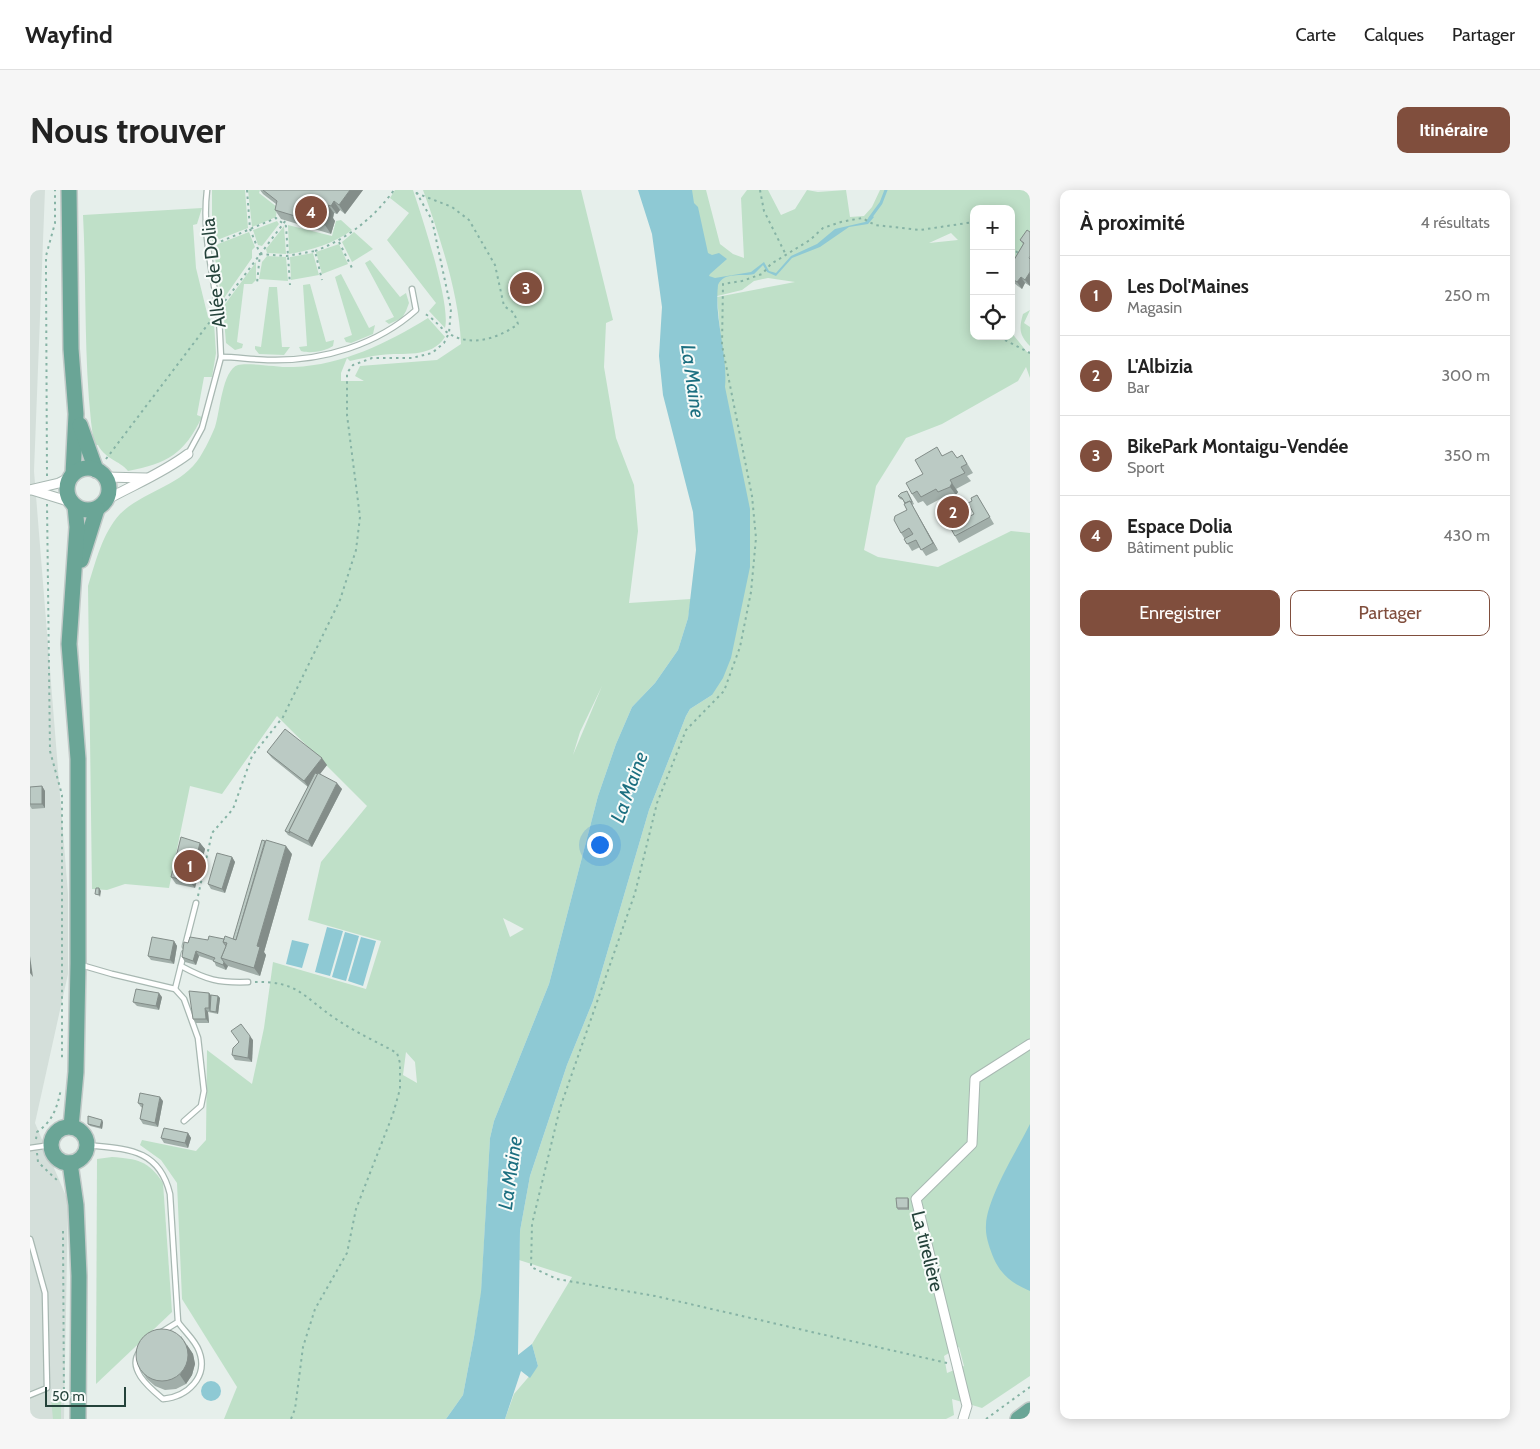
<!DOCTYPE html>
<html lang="fr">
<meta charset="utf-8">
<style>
:root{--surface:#fff;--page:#f6f6f6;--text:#222;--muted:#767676;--line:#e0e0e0;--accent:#804e3d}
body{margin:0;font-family:Cabin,sans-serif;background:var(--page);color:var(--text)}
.controls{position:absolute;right:15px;top:15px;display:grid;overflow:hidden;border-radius:10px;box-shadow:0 2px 12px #0003}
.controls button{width:45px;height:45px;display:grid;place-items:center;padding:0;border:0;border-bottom:1px solid var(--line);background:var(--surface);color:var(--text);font:25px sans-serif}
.scale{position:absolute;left:15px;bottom:12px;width:81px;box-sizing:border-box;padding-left:5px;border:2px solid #24423a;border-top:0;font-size:14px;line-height:18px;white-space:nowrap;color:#24423a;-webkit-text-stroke:4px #f7fbf9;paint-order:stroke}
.you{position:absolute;left:569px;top:654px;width:18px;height:18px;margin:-12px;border:4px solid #fff;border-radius:50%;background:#1a73e8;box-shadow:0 0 0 8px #1a73e833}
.badge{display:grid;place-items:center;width:32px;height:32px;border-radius:50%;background:var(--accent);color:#fff;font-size:16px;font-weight:700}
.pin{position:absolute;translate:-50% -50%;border:2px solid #fff;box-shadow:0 1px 5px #0006}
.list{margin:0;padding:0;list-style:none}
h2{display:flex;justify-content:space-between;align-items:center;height:65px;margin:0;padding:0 20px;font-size:21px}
h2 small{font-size:16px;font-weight:400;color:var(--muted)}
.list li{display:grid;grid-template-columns:32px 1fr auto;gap:15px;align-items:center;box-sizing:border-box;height:80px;padding:0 20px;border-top:1px solid var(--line)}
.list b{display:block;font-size:19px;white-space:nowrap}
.list p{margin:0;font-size:16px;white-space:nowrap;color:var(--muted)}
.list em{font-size:16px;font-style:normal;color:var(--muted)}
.actions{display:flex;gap:10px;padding:15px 20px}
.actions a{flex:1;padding:11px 0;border:1px solid var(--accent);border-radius:10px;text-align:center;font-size:18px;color:var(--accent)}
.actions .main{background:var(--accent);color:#fff}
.icon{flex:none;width:28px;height:28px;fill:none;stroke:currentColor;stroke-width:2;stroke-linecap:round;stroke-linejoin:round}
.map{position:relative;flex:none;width:1000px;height:1229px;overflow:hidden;border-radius:10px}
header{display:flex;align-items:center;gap:30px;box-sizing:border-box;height:70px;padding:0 25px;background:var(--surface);border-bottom:1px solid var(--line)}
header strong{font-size:24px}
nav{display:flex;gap:28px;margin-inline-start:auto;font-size:18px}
.intro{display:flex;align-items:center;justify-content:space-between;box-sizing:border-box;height:120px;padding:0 30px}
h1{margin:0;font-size:35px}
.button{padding:12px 22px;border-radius:10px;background:var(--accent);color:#fff;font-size:18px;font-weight:700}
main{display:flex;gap:30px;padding:0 30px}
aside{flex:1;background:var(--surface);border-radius:10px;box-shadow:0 2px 12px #0003}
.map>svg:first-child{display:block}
.built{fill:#d4dfda}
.green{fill:#bfe0c8;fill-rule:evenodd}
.water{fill:#8ec9d4}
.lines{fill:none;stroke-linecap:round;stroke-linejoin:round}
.stream{stroke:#8ec9d4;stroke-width:3}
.service-casing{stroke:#a8b8b2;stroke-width:7}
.minor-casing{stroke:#a8b8b2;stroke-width:11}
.primary-casing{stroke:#c2cac8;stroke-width:18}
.path{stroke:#86b3a5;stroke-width:2;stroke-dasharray:2.5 4;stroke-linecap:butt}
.service{stroke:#fff;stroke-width:4.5}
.minor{stroke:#fff;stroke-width:9}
.primary{stroke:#6aa596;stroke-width:15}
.wall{fill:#a1aea9}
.shaded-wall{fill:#838d89}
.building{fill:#bbcac4;stroke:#838d89}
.labels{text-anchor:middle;stroke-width:4;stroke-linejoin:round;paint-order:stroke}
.street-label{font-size:19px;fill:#24423a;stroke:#f7fbf9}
.water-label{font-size:20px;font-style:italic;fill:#1c6f80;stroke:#f7fbf9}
</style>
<header>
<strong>Wayfind</strong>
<nav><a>Carte</a><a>Calques</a><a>Partager</a></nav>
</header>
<div class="intro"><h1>Nous trouver</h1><a class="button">Itinéraire</a></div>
<main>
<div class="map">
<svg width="1000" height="1229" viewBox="0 0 1000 1229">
<rect width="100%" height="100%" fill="#e6efeb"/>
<path class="built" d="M0,0H15L4,281L38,704V784L5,933L38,1011L34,1229H0Z"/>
<g class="green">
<path d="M182,0H215L218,38L182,52Z"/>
<path d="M218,0H230L229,3L247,17L246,27L222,37Z"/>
<path d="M365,0H383C392,27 421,114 415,138L399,121L406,113L357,50L379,23L360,8Z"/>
<path d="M393,0H551L583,130L576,133L574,177L586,248L604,295L608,341L599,413L661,409L658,428L648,460L625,493L602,517L586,554L568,606L519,794L464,931L460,948L451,1105L444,1147L433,1205L416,1229H194L207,1197L152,1109L147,993L131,970L110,955L112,950L166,961L176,950L177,860L222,894L234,838L243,772L336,799L351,751L278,730L291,672L337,616L247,526L192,604L160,596L139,698L95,694L77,700L62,699L58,396C66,371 72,344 90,324C113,301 152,296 170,267C175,259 181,247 185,237C190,223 192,180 208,175C218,172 251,178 264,177C313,175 357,153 398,128L415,147C401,169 373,162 351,165C340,166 330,169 320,171L317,168L311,183V191H334L325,186L330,176L407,170L431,154C429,104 410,47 393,0ZM572,496L543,565L550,542ZM473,728L494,739L480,747ZM376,862L385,872L387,893L373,885Z"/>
<path d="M654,0H676L690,54L703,64L714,68L711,8L717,0H738L751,25L765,19L777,0L788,2L816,0L820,27L834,26L842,17L850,0H1000V48L991,62L981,71V19H944V146H981V142L997,162H1000V188L996,177L988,191L912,234L876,248L846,296L834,360L848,367L908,377L981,341L1000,343V1186L952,1218L922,1209L924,1225L916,1229H475L484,1204L508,1176L502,1154L542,1087L489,1070L490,1041L500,986L537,875L563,811L619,620L656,526L660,519L682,505L695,197L687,107L765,92L738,88L724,91L712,100L675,109ZM921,43L928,50L899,53ZM929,1157L934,1176L917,1183L914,1166Z"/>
<path d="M172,18L167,34L163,35L166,78L178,127L184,133L186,163L182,187H174L167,225L172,227C154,264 138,273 98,281C89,270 76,270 68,255H64C53,179 57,102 53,25Z"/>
<path d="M311,30L322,40C303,54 282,60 259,64L258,35L302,46L306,31Z"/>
<path d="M247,31L249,34L232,56L228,55L223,40Z"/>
<path d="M254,36L256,64L237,63L236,59Z"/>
<path d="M219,42L225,57L222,60V68L192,111L183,56Z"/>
<path d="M324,42L343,59L322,72L312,52Z"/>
<path d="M309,54L318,74L292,84L286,62Z"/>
<path d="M283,63L289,85L261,90L260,67Z"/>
<path d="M237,66L256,67L258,91L229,89L232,72Z"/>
<path d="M340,70L370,107L376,103L379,113L376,121L372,128L359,134L355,131L364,127L335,73Z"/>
<path d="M226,72V90L222,94H214L207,152L213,154L212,158L205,160L196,153L193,117Z"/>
<path d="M311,84L339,138L345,135L343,144L321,153L316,152L314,148L322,145L305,87Z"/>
<path d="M280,94L296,152L304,150L303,156C296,161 280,164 271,161L269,157L277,156L273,95Z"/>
<path d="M239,97H247L252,157H260L254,165L229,164L225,159V156L231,157Z"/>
<path d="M1000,120L994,133L1000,137V156C989,145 989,138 993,124Z"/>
<path d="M82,967C107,969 118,970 133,993L142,1122L66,1194L67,969Z"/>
<path d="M31,1204V1229H23L21,1208Z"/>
</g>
<g class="water">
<path d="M608,0H662L664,13L668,17L678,63L682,65L689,63L697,69L680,84L679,86L685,88L721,82L734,72L739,81L746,83L761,66L787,54L805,39L835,32L841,25L844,27L838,34L819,37L790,57L762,68L746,86L737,82L733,75L724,84C712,87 694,81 688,95C684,130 698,163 695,197L720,319V377L701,468L693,488L682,505L660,519L656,526L619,620L563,811L537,875L500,986L490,1041L488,1165L502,1154L508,1176L500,1188L491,1181L475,1229H416L433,1205L444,1147L451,1102L460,948L464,931L519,794L568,606L586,554L602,517L625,493L648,460L658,428L666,360L663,322L633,205L629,166L632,117L622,44Z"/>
<path d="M297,737L313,741L300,786L285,782Z"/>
<path d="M315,742L329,746L316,791L302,787Z"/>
<path d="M331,747L346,751L333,796L318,791Z"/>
<path d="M262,750L279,754L272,778L256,774Z"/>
<path d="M1000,934V1101C983,1094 972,1086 964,1069C960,1059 955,1046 956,1035C957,1008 987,960 1000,934Z"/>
<circle cx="181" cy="1201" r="10"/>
</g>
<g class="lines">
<path class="stream" d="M840,28L851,13L856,0"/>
<g class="service-casing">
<g id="service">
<path d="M177,0C172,41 182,80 188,120C190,135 190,151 191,167"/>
<path d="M158,264L172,238L191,167C207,167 224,170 241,170C293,171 347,155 386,120L382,99"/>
<path d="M155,756L166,713"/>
<path d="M51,775L82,784L145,799L154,809L168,848L174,901L171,916L154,931"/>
<path d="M151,776C177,790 188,793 218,792"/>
<path d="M145,799L154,763"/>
<path d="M57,955C96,959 129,958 140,1004L148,1132L130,1143"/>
<path d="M0,958L21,955"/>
<path d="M0,1049L15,1103L17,1198L0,1205"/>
<path d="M110,1161C96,1179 120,1198 133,1209C157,1207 179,1187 169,1161C165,1150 155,1142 148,1132"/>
</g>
</g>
<g class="minor-casing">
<g id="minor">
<path d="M75,287L116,288"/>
<path d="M0,300L29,293L41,287"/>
<path d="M2,300L41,312"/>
<path d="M76,310C103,295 133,283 158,264"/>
<path d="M933,1229L937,1216L886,1009L942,954L945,889L1000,854"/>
</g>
</g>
<g class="primary-casing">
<g id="primary">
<path d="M39,0L41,159L46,224L43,284"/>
<path d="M50,235L66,280"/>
<circle cx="58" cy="299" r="21"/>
<path d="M51,370L67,319"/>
<path d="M41,937L46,882L48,774V569L39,454L47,337L45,316"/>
<circle cx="39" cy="955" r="18"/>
<path d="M40,973L46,1015L49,1086L48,1229"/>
<path d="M988,1229L1000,1220"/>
</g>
</g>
<g class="path">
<path d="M217,0L220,39L230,64L227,93"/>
<path d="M730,0L734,21L756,65"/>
<path d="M386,3L422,17L439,30L465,75L474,116L484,123L488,134C469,148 441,158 418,143C409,137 404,128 393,123"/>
<path d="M309,52L322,78"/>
<path d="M185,54L246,28L256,36L260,95"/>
<path d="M981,57L988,63"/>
<path d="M285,61C317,49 344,28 364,0"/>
<path d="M230,64L257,66L285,61L292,90"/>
<path d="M195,111L256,30"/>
<path d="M971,146V148L1000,163"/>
<path d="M76,269L182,129"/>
<path d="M17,286L16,81V66L25,33V0"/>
<path d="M17,314L20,561L32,605V870"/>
<path d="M168,706L182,643L203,619L222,566L253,527L310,410L326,360L330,327L317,225V183L323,175L342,168H382L402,163L414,153L419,143L421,119L402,30L385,0"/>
<path d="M225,792C269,791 273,807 306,829C325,842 347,852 367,863L370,873V899L363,924L326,1019L317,1063L285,1119L273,1157L265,1219L261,1229"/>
<path d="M6,949L7,942C23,931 27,918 31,899"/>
<path d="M7,963L8,972L29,992"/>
<path d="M33,1041L34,1214"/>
<path d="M917,1173L625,1106L527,1089L501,1077L502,1034L530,918L605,703L627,613L656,540L694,501L710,457L721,402L726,348L722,306L692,155L693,94L712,91L732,84L741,74L780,50L793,38L811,32L832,28L845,35L890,40L944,32"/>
<path d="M956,1229L1000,1197"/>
</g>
<use href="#service" class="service"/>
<use href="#minor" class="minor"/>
<use href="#primary" class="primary"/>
</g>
<g class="wall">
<path d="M230,0H333L315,24L310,20L307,24L304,23L303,28L305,31L301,44L251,29L245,20L246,14L233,4Z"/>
<path d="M997,40L1000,96L995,93L992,99L981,91V75L993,54L990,50Z"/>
<path d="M913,265L927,268L932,265L943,283L937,286L941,291L926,299L928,302L926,305L914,310L912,308L897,316L893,311L888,313L882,304L893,284Z"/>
<path d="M879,304L884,314L882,315L908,360L896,366L890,357L882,361L871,343L877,320L873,310L870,309L868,306Z"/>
<path d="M947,305L964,334L929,353L925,346L944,324L942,311Z"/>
<path d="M237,562L297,575L290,584L312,599L282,657L258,645L255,641L278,597L242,568Z"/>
<path d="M12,596L15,601V618L2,619L0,616V597Z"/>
<path d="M170,653L175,659L165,698L146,694L141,687Z"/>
<path d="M262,664L234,762L236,765L230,786L198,776L196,780L186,776L184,771L169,766L166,775L155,772L152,767L158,753L178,750L203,749Z"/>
<path d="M202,667L205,672L195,703L181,699L178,694Z"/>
<path d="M144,751L147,756L144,774L121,770L118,766Z"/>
<path d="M179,803L181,805L188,806L190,808L188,824L178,822L179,833H166L163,829Z"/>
<path d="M132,807L129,820L107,816L103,812Z"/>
<path d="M223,850L222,872L205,870L202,865Z"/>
<path d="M133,911L128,937L113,934L110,929L113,918L111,917L108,913Z"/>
<path d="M73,932L72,939L60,936L58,934Z"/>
<path d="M158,943L161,948L158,958L134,953L131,948Z"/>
<path d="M878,1008L879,1010V1020H868L867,1018Z"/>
<path d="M151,1146L163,1164L165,1174L162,1185L156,1194L146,1199L135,1200L125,1196L117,1189L111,1180Z"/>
</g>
<g class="shaded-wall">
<path d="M320,0H333L315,24L309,15Z"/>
<path d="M304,11L310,20L307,24L301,16Z"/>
<path d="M298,15L304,23L303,28L305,31L301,44L295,35L296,21Z"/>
<path d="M1000,82V96L995,90Z"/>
<path d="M991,87L995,93L992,99L987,92Z"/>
<path d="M920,290L928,302L926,305L920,297Z"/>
<path d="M880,311L908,360L903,353Z"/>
<path d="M292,568L297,575L279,598L274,591Z"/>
<path d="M307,593L312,599L282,657L278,651Z"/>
<path d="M12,596L15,601V618L12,614Z"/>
<path d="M170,653L175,659L165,698L160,692Z"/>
<path d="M256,656L262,664L234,762L236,765L230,786L224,778L227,756Z"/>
<path d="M202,667L205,672L195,703L192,699Z"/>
<path d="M69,698L71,701L70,707L69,705Z"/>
<path d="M144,751L147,756L144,774L140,770Z"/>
<path d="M166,761L169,766L166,775L163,771Z"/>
<path d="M0,766L3,787L0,783Z"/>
<path d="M194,772L198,776L196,780L193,775Z"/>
<path d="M129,803L132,807L129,820L126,816Z"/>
<path d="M179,803L182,807L180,821L179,818Z"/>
<path d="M188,806L190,808L188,824L186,822Z"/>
<path d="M175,818L178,822L179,833L176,829Z"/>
<path d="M220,846L223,850L222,872L218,868Z"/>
<path d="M130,907L133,911L128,937L125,933Z"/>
<path d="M72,930L73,932L72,939L70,937Z"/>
<path d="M158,943L161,948L158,958L155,953Z"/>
<path d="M878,1008L879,1010V1020L878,1018Z"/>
<path d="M157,1155L163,1164L165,1174L162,1185L156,1194L150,1185Z"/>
</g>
<g class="building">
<path d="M233,0H320L309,15L304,11L301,16L298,15L296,21L299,22L295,35L245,20L247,11Z"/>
<path d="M997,40L1000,42V66L999,68L1000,69V82L995,90L991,87L987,92L981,88V75L994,53L990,50Z"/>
<path d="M907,257L912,266L922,261L927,268L932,265L937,274L931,277L935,283L920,290L922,293L920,297L908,302L906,299L891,307L887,301L882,304L876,293L893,284L885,270Z"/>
<path d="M877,301L882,312H880V311L875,313L872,308L868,306L871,303Z"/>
<path d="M947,305L960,327L925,346L920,337L944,324L938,313L942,311L941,308Z"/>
<path d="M880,311L903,353L891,360L886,350L877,354L874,349L883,344L879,338L871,343L864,330L865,326L877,320L874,314Z"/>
<path d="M255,539L292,568L274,591L237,562Z"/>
<path d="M285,583L288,584L259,641L260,643L255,641Z"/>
<path d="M288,583L307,593L278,651L259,641Z"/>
<path d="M12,596V614H0V597Z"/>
<path d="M151,647L170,653L160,692L141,687Z"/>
<path d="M232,650L235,651L206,750L203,749Z"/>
<path d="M236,650L256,656L227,756L230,757L224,778L191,768L197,753L193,752L195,746L206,750Z"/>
<path d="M187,663L202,667L192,699L178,694Z"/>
<path d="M66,698H69V705L65,704Z"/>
<path d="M179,746L194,749L193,752L196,756L191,768L194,772L193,775L183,771L185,768L166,761L163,771L152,767L154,752L158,753L160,747L178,750Z"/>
<path d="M122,747L144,751L140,770L118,766Z"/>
<path d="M106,799L129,803L126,816L103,812Z"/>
<path d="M159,801L179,803V818H175L176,829H163Z"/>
<path d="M181,805L188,806L186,822L180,821Z"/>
<path d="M211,834L220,846L218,868L202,865L203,858L209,852L201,841Z"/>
<path d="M110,903L130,907L125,933L110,929L113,914L108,913Z"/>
<path d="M58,926L72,930L70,937L58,934Z"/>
<path d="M134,938L158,943L155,953L131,948Z"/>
<path d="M866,1008H878V1018H867Z"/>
<circle cx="132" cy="1165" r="26"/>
</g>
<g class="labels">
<g class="street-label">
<text transform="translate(183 83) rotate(-96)" y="7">Allée de Dolia</text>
<text transform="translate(898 1061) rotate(76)" y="7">La tirelière</text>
</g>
<g class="water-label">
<text transform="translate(663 191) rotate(82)" y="7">La Maine</text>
<text transform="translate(599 597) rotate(-70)" y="7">La Maine</text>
<text transform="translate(480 983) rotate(-82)" y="7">La Maine</text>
</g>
</g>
</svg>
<div class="controls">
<button>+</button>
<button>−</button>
<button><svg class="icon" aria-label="locate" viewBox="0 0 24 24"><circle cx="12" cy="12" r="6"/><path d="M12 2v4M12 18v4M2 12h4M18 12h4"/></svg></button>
</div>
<div class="scale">50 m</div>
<div class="you"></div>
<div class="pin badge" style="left:160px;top:676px">1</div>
<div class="pin badge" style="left:923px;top:322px">2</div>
<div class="pin badge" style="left:496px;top:98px">3</div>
<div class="pin badge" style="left:281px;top:22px">4</div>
</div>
<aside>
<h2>À proximité<small>4 résultats</small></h2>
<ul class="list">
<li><span class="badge">1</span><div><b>Les Dol'Maines</b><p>Magasin</p></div><em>250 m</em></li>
<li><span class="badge">2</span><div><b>L'Albizia</b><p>Bar</p></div><em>300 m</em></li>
<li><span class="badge">3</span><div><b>BikePark Montaigu-Vendée</b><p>Sport</p></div><em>350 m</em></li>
<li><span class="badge">4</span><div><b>Espace Dolia</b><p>Bâtiment public</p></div><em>430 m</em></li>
</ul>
<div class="actions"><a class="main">Enregistrer</a><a>Partager</a></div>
</aside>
</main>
